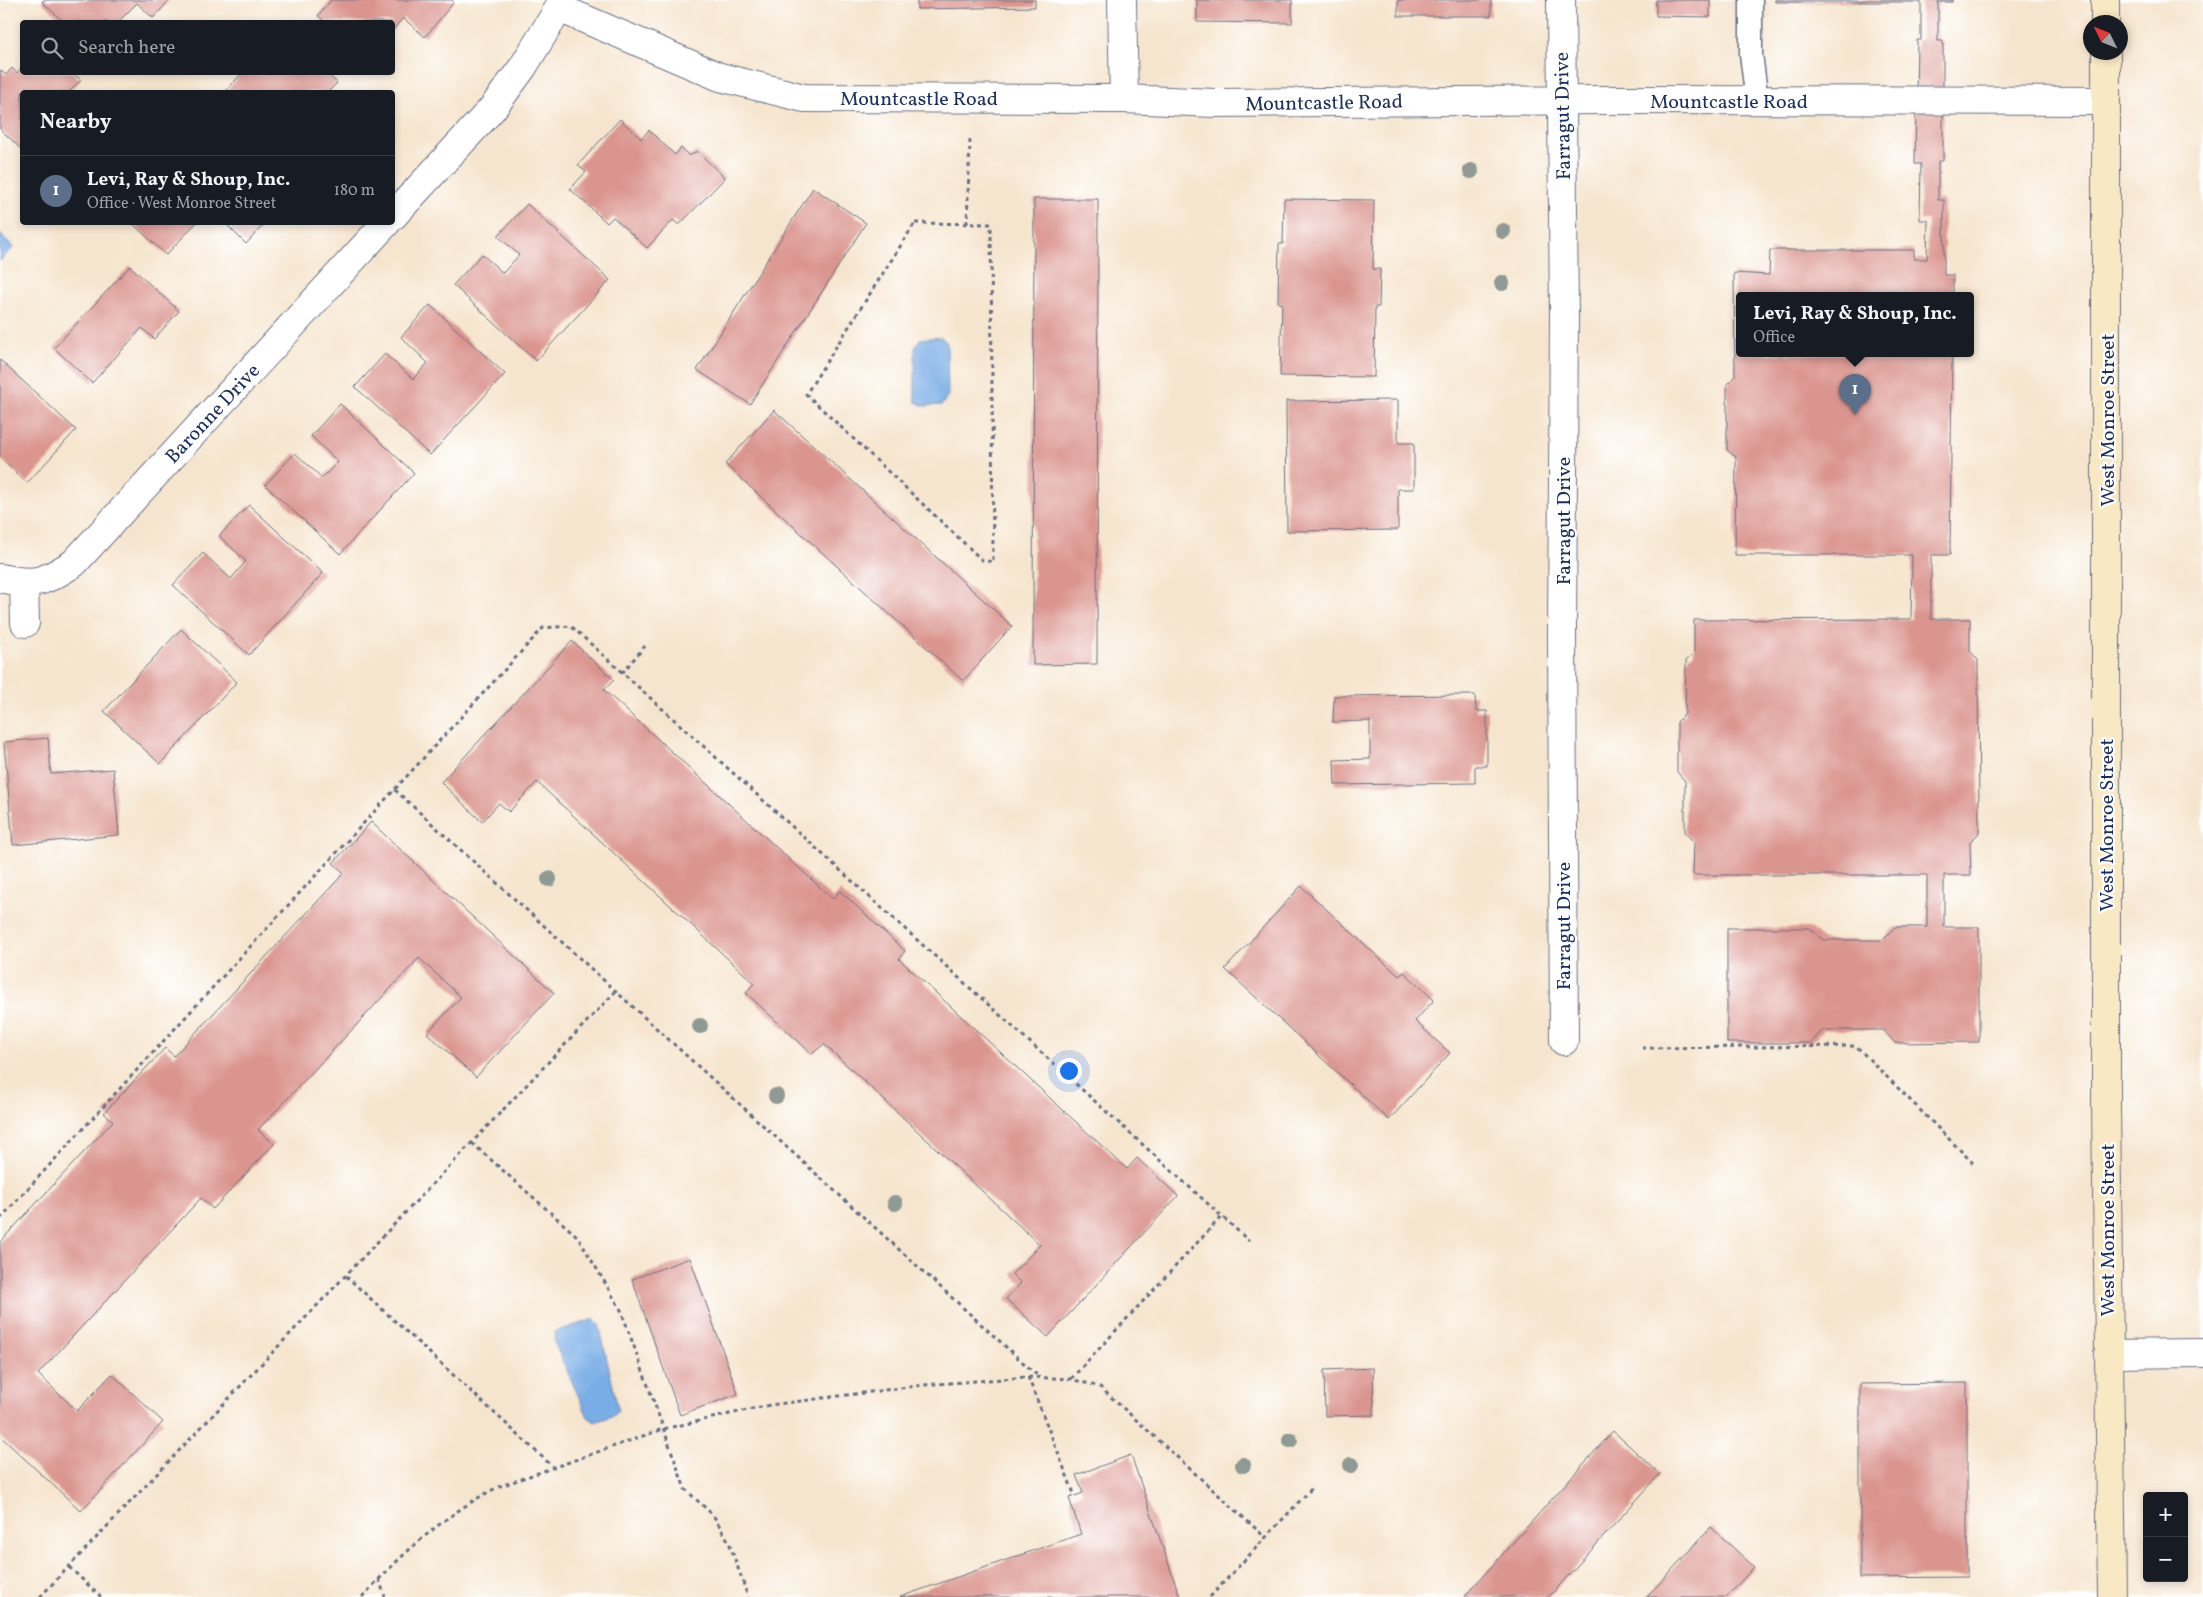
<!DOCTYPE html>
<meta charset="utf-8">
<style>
:root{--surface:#171b24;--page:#20242c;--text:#f1f3f6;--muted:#9ea1a6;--line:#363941;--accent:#1f6fb2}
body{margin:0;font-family:Vollkorn,serif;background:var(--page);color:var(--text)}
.controls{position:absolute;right:15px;bottom:15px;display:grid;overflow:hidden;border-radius:5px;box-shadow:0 2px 8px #0003}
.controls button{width:45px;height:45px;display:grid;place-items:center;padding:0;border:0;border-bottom:1px solid var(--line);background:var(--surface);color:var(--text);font:25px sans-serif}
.compass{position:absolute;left:2083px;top:15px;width:45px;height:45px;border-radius:50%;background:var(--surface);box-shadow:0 2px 8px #0003;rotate:313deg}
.you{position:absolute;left:1068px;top:1070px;width:18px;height:18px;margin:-12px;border:4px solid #fff;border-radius:50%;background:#1a73e8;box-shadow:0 0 0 8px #1a73e833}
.badge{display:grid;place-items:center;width:32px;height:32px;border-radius:50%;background:var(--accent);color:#fff;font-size:16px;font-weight:700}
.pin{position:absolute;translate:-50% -41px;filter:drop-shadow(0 1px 2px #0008)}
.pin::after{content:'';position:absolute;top:26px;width:18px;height:15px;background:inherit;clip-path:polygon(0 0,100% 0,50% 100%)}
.popup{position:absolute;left:1736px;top:292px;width:238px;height:65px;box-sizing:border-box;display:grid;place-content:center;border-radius:5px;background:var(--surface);filter:drop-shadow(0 1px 4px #0005);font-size:16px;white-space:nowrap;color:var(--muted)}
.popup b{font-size:19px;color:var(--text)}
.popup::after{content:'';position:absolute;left:50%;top:100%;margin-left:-10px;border:10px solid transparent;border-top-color:var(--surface)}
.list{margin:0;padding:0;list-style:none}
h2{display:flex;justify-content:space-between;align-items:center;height:65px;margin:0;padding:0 20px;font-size:21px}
h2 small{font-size:16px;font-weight:400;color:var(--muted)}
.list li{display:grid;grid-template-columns:32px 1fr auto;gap:15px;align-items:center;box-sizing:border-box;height:70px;padding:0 20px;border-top:1px solid var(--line)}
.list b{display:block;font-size:19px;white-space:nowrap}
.list p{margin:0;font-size:16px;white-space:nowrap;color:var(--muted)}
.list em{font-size:16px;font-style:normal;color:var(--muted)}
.icon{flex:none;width:28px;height:28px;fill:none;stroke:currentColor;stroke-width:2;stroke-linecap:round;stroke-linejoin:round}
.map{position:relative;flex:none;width:2203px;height:1597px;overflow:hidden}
.search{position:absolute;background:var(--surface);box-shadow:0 2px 8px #0003;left:20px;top:20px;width:375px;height:55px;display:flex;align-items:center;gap:12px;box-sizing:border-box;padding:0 18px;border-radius:5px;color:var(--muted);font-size:19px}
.panel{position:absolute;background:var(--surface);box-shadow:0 2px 8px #0003;left:20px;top:90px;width:375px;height:135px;border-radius:5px}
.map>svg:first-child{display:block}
.water{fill:#79ade6;stroke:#4a6ea2}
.building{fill:#db958f}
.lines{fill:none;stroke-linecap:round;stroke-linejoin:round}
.lane-casing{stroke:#686f85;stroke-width:25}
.street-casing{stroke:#686f85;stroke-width:30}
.secondary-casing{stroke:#686f85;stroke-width:30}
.path{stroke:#686f85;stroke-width:3;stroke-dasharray:4 4;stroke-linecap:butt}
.lane{stroke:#fff;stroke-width:22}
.street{stroke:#fff;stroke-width:28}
.secondary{stroke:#f8e8c3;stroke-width:28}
.tree{fill:#8f9a95}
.labels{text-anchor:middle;stroke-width:4.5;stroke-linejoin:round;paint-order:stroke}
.street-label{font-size:20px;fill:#1b2f5e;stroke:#fff}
</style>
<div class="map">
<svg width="2203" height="1597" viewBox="0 0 2203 1597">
<rect width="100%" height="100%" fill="#fff"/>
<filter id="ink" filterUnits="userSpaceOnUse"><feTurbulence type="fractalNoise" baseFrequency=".02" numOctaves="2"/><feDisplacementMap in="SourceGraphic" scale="10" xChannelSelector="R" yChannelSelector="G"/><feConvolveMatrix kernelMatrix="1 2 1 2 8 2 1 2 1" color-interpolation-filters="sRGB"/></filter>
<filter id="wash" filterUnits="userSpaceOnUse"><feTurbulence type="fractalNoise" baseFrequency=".0096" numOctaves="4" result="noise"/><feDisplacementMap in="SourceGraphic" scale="20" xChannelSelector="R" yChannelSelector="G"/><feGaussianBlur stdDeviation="1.12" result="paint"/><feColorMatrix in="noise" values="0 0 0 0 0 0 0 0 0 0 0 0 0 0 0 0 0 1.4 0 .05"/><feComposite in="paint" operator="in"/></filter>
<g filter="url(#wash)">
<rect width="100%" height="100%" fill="#f6e5ce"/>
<g class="water">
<path d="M0,234L14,247L0,261Z"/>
<path d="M941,337L947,343L948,395L942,405L924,406L916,402L915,398V348L920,339Z"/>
<path d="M594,1319L599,1324L618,1409L615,1415L595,1422L588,1417L554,1342L555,1332Z"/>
</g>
<g id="blocks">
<g class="building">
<path d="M43,0H170L153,18L137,3L118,22H64L42,2Z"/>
<path d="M331,0H452L454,2L425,37L403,18L392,31V22H325L318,16Z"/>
<path d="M917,0H1035V7L917,9Z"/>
<path d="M1197,0H1292V23L1197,22Z"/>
<rect x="1398" y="0" width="93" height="16"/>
<path d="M1656,0H1710V17L1656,16Z"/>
<path d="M1775,0H1952V2H1938V41H1943V161H1938V200H1944V275H1953V296H1740V354H1952L1950,555H1931V619H1970V651L1978,660L1979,833L1970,842L1971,875H1944V927H1979V1042L1895,1043L1883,1030H1823L1811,1043H1727V928H1810L1823,940H1882L1895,927H1927V875H1693L1694,842L1685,833V781L1677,772V722L1685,714L1686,661L1694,653V620L1911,619L1912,555H1735L1736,457L1727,450V384L1735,376L1734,273L1769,275L1770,250H1914V259H1927L1928,220H1920L1921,164H1915L1917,40H1921V2H1775Z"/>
<path d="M22,67V72H72L81,80L69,92H22V150L0,129V70L6,75L12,68L17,73Z"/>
<path d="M243,72H326L337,83L328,92H225Z"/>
<path d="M620,119L641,139L649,130L675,155L681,148L689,156L697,151L725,178L679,225L673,220L647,248L613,217L607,223L570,189L586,172L578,165Z"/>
<path d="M813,188L866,223L750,404L697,370Z"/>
<path d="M1034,199H1098L1097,664L1033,665Z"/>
<path d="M1284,199L1374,200L1373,269H1380L1379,307H1375L1374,377L1280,376L1282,303H1278L1279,244H1283Z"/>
<path d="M527,204L610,280L536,361L453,285L482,254L503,273L519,255L498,236Z"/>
<path d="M131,222H197L166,255Z"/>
<path d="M224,222H266L246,244Z"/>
<path d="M130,266L179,311L154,339L142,328L92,383L54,348Z"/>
<path d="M430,305L505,374L430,455L355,387L385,354L413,379L428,363L401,337Z"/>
<path d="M0,360L76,430L27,483L0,458Z"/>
<path d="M1398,400V443H1414V489H1398V530L1287,531L1286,401Z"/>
<path d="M340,404L414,473L340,554L265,485L295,453L322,478L338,462L311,436Z"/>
<path d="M774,410L1012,626L963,681L725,464Z"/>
<path d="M249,505L323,573L249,655L173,585L203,553L231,579L246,561L219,536Z"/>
<path d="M181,629L237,682L160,764L104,711Z"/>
<path d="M572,641L614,680L604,690L833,899L840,891L905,951L899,959L1127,1169L1137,1158L1178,1196L1048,1337L1006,1299L1021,1283L1012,1274L1040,1245L824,1044L812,1054L746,993L754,983L537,782L509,812L499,803L482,822L441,782Z"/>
<path d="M1475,695L1476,711H1487V766H1475V783L1335,785L1334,760L1370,759V721L1333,722L1334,696Z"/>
<path d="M48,738L51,774L113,769L119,835L13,845L4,742Z"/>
<path d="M371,822L554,993L476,1077L427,1033L461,997L419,958L258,1130L274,1144L213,1209L201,1198L38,1374L77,1411L112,1374L163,1422L81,1511L0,1436V1242L113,1121L104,1113L165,1048L174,1056L344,873L333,863Z"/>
<path d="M1301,886L1399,976L1404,972L1434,1000L1415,1021L1450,1053L1389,1120L1225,969Z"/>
<path d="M690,1258L738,1394L680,1415L632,1279Z"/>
<path d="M1373,1368L1374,1415L1325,1416L1324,1370Z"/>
<path d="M1967,1383V1577L1860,1578V1384Z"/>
<path d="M1613,1431L1660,1474L1549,1597H1467L1465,1596Z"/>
<path d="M1131,1455L1180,1597H900L1081,1534L1069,1498L1083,1493L1076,1475Z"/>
<path d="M1711,1527L1754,1567L1727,1597H1647Z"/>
</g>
</g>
</g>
<g filter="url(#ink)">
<use href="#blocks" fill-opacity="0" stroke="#686f85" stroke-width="1"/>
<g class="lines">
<g class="lane-casing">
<path id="lane" d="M1751,0V54L1757,101"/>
</g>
<g class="street-casing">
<g id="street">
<path d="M1122,0L1124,99"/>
<path d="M1561,0L1564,317L1562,632L1564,1041"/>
<path d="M559,8L720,77L804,98L1124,99L1214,103L1601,100L2106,101"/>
<path d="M392,217L492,109L523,67L559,8L561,0"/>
<path d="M0,578C36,586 44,582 74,563L387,222"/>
<path d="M24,583L25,623"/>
<path d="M2108,1354L2203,1353"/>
</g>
</g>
<g class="secondary-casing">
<g id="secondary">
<path d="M2105,0V22"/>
<path d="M2106,52V1104L2112,1597"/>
</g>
</g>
<g class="path">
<path d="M915,223L991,224L993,562L982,560L806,394Z"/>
<path d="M967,224L970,140"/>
<path d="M622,673L645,646"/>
<path d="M395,790L1039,1377"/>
<path d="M1642,1048L1856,1046L1973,1163"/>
<path d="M472,1143L578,1237L621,1310L685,1489L713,1515L729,1542L748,1597"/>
<path d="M0,1219L543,628L571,626L1249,1241"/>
<path d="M346,1276L553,1467"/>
<path d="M1028,1377L1075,1496"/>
<path d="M1071,1379L1222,1216"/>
<path d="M69,1567L101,1597"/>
<path d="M379,1579L385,1597"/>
<path d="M40,1597L615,992"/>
<path d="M362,1597C403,1553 445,1514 498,1487L663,1429L770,1405L924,1385L1028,1377L1071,1379L1100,1387L1266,1538"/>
<path d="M1210,1597L1312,1488"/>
</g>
<use href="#lane" class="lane"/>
<use href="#street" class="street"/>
<use href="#secondary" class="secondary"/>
</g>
<g class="tree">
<circle cx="1471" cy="171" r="8"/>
<circle cx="1503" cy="231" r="8"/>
<circle cx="1502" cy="283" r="8"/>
<circle cx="549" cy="879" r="8"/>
<circle cx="700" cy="1026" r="8"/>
<circle cx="776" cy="1096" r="8"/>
<circle cx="895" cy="1203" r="8"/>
<circle cx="1290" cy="1440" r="8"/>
<circle cx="1243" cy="1465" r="8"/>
<circle cx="1351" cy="1465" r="8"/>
</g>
</g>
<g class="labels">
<g class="street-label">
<text x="919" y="105">Mountcastle Road</text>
<text x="1729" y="108">Mountcastle Road</text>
<text transform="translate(1324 102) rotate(-1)" y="7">Mountcastle Road</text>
<text transform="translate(1562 116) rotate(-91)" y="7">Farragut Drive</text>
<text transform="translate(212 413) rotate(-47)" y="7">Baronne Drive</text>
<text transform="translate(2107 420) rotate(-90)" y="7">West Monroe Street</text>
<text transform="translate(1563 521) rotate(-90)" y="7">Farragut Drive</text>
<text transform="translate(2106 825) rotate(-90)" y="7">West Monroe Street</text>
<text transform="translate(1563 926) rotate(-90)" y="7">Farragut Drive</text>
<text transform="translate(2107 1230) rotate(-90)" y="7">West Monroe Street</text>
</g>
</g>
</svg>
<div class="controls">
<button>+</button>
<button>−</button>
</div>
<svg class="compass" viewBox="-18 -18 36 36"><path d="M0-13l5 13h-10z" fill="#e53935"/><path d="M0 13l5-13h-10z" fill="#9ea1a6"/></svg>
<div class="you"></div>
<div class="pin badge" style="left:1855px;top:415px;background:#5c6f8a">1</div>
<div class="popup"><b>Levi, Ray &amp; Shoup, Inc.</b>Office</div>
<div class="search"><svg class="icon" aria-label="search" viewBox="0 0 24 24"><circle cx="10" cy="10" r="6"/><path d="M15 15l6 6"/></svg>Search here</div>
<section class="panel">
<h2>Nearby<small></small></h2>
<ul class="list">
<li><span class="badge" style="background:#5c6f8a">1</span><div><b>Levi, Ray &amp; Shoup, Inc.</b><p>Office · West Monroe Street</p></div><em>180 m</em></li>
</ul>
</section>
</div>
